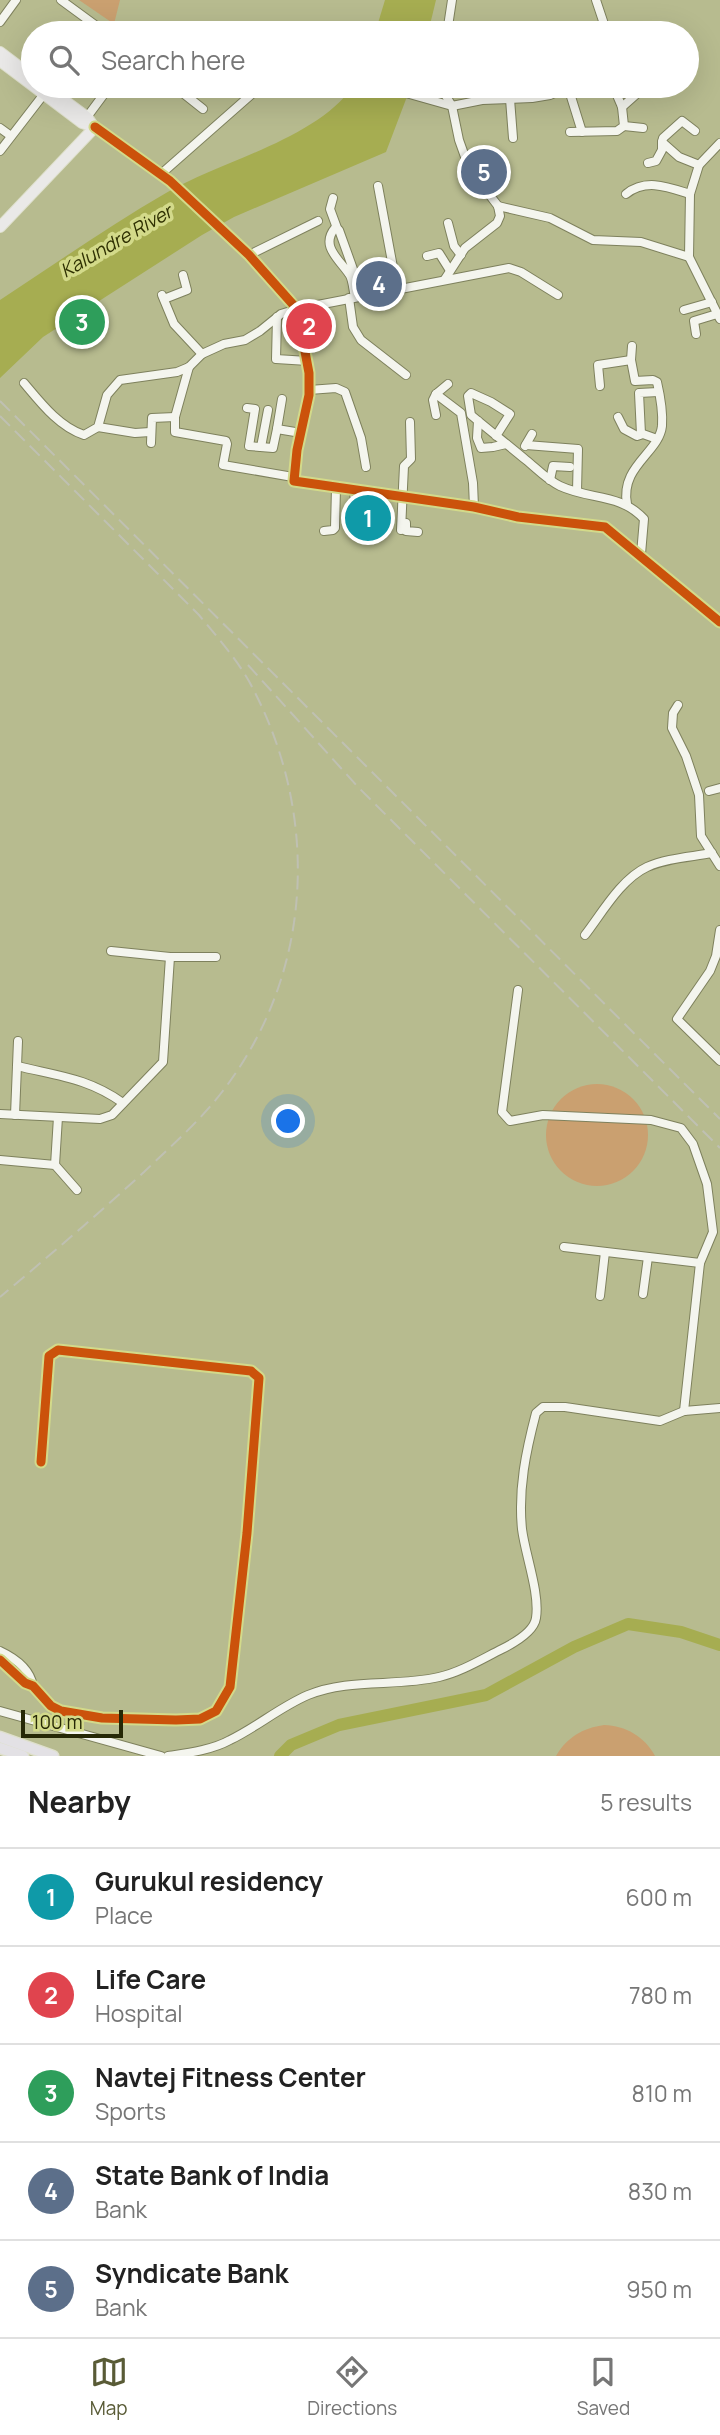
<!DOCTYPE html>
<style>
:root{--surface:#fff;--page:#f6f6f6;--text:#222;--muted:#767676;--line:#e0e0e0;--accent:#595b36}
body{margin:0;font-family:Manrope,sans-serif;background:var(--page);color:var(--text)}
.scale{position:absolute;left:21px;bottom:18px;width:102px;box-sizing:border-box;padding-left:7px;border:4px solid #262806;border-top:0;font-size:19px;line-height:24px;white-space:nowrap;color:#262806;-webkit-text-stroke:5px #d3da8a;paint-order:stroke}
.you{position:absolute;left:289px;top:1122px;width:24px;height:24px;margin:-18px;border:5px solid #fff;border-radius:50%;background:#1a73e8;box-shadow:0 0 0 10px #1a73e833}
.badge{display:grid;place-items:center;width:46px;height:46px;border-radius:50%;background:var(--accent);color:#fff;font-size:23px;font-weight:700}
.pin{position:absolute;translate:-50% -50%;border:4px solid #fff;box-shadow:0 2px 7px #0006}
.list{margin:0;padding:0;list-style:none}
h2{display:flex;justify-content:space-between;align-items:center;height:91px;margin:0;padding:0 28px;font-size:30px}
h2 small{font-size:23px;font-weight:400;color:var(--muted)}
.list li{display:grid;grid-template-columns:46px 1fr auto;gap:21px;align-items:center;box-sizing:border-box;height:98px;padding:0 28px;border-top:2px solid var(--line)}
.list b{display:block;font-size:26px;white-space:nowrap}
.list p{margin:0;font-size:23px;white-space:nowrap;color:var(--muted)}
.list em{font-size:23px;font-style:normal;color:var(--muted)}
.icon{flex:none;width:38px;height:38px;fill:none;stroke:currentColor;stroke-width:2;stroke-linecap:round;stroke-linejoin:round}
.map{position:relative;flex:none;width:720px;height:1756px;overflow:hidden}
.search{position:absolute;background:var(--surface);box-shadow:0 7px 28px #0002;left:21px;right:21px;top:21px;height:77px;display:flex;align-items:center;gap:18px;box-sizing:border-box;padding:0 24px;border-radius:38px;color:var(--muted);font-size:26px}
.sheet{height:581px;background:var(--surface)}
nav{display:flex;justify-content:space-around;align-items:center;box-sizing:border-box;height:98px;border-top:2px solid var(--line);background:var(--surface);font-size:19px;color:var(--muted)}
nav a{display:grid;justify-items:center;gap:4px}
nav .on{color:var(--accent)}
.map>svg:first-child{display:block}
.green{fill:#caa070}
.water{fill:#a6ad51}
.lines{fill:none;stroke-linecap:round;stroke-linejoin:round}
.river{stroke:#a6ad51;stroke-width:12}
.minor-casing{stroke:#7e815d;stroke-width:10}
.major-casing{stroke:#dfe0cd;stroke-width:12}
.highway-casing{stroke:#dfe0cd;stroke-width:13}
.minor{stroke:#f4f5ee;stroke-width:8}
.major{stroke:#eae9e8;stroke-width:10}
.highway{stroke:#e3e1e5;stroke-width:10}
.rail{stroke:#bfc0b2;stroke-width:2;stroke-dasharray:14 7;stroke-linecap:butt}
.cycleway-casing{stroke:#d3da8a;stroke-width:13}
.cycleway{stroke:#cb520b;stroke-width:9}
.labels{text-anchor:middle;stroke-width:7;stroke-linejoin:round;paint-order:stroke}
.water-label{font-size:19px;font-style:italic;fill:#2f3102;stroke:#d3da8a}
</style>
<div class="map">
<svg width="720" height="1756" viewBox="0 0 720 1756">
<rect width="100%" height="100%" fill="#b7bb8f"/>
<g class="green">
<path d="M79,0H120L114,24Z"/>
<circle cx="597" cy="1135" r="51"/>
<path d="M604,1725C626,1726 644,1736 655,1756H556C567,1737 583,1728 604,1725Z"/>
</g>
<g class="water">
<path d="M385,0H436L428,33H375Z"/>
<path d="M353,86H411L386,152L234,217L202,235L43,337L0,378V300C55,264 109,226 166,193C221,161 317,139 353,86Z"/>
</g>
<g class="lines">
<path class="river" d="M280,1756L291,1745L339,1725L486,1695L574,1647L628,1624L681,1632L720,1645"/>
<g class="minor-casing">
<g id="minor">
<path d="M61,0L106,33"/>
<path d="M596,0L604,24L611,33"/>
<path d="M0,22L16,0"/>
<path d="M447,33L452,0"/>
<path d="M174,86L203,109"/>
<path d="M381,86L452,106L482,100L532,98L550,95L571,86"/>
<path d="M440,86L452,106L459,140L469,168L498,206L500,216L497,223L465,248L445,279"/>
<path d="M568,87L582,132"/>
<path d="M510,99L513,138"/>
<path d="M622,107L640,91"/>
<path d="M87,117L110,86"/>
<path d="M624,126L643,128"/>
<path d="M95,127L170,181L249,255L297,309L309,373V395L297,450L294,481L474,507L518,517L605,527L720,622"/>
<path d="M0,128L11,136"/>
<path d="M570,132L617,131L624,126L622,107L613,86"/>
<path d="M662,142L663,138L682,121L695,131"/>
<path d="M720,143L699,165L690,194L689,257L720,319"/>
<path d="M0,151L44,94"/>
<path d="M648,163L656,161L662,150V142L679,157L699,165"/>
<path d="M161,174L261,86"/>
<path d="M378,186L397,289"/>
<path d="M626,194C646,178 668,187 690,194"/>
<path d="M333,198L330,209L337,228"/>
<path d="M498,206L550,218L593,240L641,242L689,257"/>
<path d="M448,223L454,246L461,255"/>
<path d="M249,255L318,221"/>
<path d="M427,256L439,253L449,269"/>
<path d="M349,274L353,269L339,230L335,228C320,246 339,259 349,274C353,279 353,290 355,297"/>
<path d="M162,295L174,324L202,354"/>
<path d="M349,298L353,327L361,340L406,375"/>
<path d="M164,299L187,290L183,275"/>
<path d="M684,310L712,302"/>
<path d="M277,317L276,359L308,361"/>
<path d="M696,334L694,321L717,314"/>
<path d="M189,367L175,417V432L226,441L227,444L223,465L293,477"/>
<path d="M24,383C40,402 59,427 84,435L98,427L107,395L120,380L177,372L189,367L202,354L224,344L245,340L260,331L281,314L297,309L509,268L521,272L558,295"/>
<path d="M600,386L598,365L631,360"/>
<path d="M309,390L336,388L345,392L361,438L366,467"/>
<path d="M436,394L448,384"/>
<path d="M282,399L277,429L301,433"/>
<path d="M247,408L255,409L249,446L273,448L277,429"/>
<path d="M436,415L433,400L436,394L461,413L473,483L474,507"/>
<path d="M618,417L624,429L637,436L643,434L657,439"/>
<path d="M478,421L477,438L481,448L493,447L506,444"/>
<path d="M98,427L135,433L150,432"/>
<path d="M641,434L639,393L658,392"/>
<path d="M496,436L510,414L491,402L471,393L468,396L471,415C489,430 508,445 526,460C536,468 547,480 560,486C590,500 620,493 644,519L641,554"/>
<path d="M151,443L152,418L175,417"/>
<path d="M526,445L578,449L577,491"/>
<path d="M525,446L532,434"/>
<path d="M261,447L268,410"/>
<path d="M550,480L553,466L570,467"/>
<path d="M354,491L356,517"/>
<path d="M627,504C620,466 659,453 662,426C663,413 660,395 657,382L653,380L635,381L631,360L632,346"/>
<path d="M406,523V531L418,532"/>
<path d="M401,530L404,466L411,459L410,422"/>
<path d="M324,531L333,530L335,528L336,488"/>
<path d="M678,705L673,713L672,728L686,756L699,795L701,836L720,866"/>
<path d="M709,791L720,788"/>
<path d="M720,930L716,956L710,971L677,1019L720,1061"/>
<path d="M585,935C602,913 621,879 647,867C667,858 691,857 712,853"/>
<path d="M111,951L170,957H216"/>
<path d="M518,990L502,1112L510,1121L543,1115L651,1120L681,1128L693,1144L707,1184L713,1232L700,1263L684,1411"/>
<path d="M17,1066C58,1076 88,1078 123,1103"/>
<path d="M0,1114L100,1119L112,1115L163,1062L170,957"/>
<path d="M15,1115L18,1041"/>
<path d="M0,1160L55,1165L77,1190"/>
<path d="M55,1165L58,1117"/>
<path d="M564,1247L700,1263"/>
<path d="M643,1294L648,1257"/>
<path d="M600,1296L605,1252"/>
<path d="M0,1651C15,1658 30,1669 33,1686"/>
<path d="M0,1660L25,1683L33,1686L51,1706L61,1711L102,1718L176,1720L200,1719L216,1711L230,1687L247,1533L259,1378L251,1371L58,1350L49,1356L41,1462"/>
<path d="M0,1711L161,1756"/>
<path d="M168,1756C188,1753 212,1750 230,1740C257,1727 280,1707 308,1695C349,1678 396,1687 439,1677C461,1672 482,1659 502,1649C514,1643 534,1632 536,1618C540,1593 525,1554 522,1529C518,1489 526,1451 536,1413L543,1407H565L660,1421L684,1411L720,1408"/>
</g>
</g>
<g class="major-casing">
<g id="major">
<path d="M0,52L33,77"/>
<path d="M0,61L82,123L95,127"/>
<path d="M45,86L87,117L94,127"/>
<path d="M0,227L95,127"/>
</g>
</g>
<g class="highway-casing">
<g id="highway">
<path d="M0,1737L53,1756"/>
<path d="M0,1748L23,1756"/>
</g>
</g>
<use href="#minor" class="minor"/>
<use href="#major" class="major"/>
<use href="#highway" class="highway"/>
<g class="rail">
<path d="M0,401L720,1119"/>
<path d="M0,416L199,615C217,637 236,658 250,683C321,815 314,973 222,1092C199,1122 171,1146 144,1172C97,1215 49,1256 0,1297"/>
<path d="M248,665L358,787L720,1148"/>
</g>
<g class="cycleway-casing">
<g id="cycleway">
<path d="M95,127L170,181L249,255L297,309L309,373V395L297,450L294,481L474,507L518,517L605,527L720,622"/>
<path d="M0,1660L25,1683L33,1686L51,1706L61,1711L102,1718L176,1720L200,1719L216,1711L230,1687L247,1533L259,1378L251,1371L58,1350L49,1356L41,1462"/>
</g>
</g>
<use href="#cycleway" class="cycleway"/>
</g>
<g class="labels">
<g class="water-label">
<text transform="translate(116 241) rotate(-30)" y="7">Kalundre River</text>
</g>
</g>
</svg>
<div class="scale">100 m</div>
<div class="you"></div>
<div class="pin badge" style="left:368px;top:518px;background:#0f9aa8">1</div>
<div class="pin badge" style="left:309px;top:326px;background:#e0444e">2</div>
<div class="pin badge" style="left:82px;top:322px;background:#2e9e5b">3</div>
<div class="pin badge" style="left:379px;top:284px;background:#5c6f8a">4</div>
<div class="pin badge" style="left:484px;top:172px;background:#5c6f8a">5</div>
<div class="search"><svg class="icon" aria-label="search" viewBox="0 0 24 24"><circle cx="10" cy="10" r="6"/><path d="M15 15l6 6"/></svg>Search here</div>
</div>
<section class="sheet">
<h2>Nearby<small>5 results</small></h2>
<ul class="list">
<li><span class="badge" style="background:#0f9aa8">1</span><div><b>Gurukul residency</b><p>Place</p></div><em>600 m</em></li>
<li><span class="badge" style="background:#e0444e">2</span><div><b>Life Care</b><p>Hospital</p></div><em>780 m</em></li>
<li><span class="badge" style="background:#2e9e5b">3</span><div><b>Navtej Fitness Center</b><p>Sports</p></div><em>810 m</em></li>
<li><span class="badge" style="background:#5c6f8a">4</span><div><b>State Bank of India</b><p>Bank</p></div><em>830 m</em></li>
<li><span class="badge" style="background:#5c6f8a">5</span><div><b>Syndicate Bank</b><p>Bank</p></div><em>950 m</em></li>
</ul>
</section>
<nav>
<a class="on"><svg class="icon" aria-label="map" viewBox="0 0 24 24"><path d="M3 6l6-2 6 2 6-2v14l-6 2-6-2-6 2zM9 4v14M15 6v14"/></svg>Map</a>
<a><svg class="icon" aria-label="directions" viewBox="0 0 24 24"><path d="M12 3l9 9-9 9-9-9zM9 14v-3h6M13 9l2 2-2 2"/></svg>Directions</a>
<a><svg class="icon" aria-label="saved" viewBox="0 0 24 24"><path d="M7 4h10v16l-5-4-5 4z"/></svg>Saved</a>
</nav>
